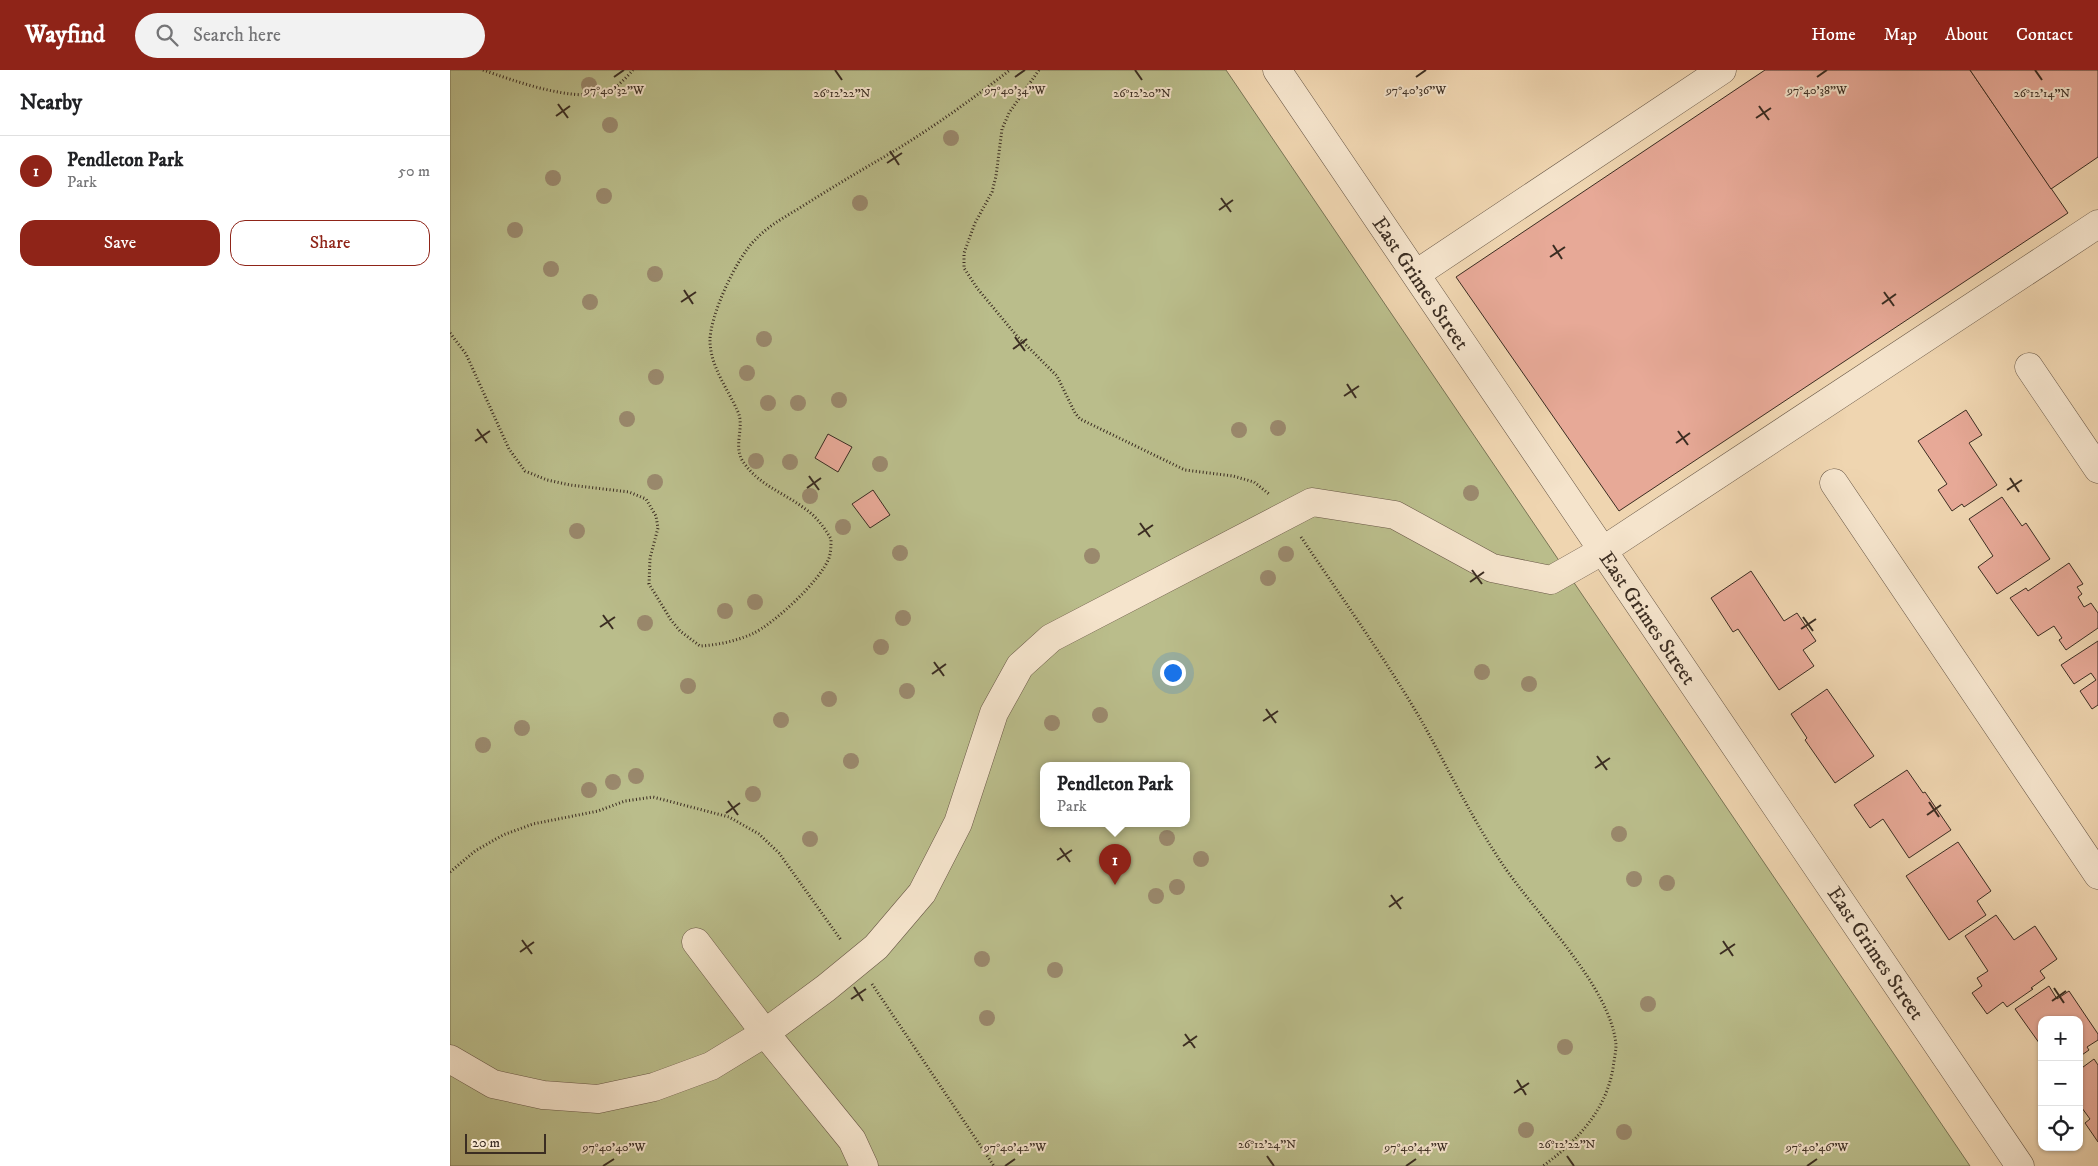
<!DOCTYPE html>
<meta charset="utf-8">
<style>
:root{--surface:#fff;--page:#f2f2f2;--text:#202124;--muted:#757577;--line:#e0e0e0;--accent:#8f2418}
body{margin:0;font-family:"IM FELL DW Pica",serif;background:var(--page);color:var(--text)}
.controls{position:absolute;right:15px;bottom:15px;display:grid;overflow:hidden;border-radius:10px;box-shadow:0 1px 4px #0004}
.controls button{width:45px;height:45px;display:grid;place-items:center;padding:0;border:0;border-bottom:1px solid var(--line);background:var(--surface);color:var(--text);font:25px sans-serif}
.scale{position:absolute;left:15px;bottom:12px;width:81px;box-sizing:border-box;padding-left:5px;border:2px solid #3b2d22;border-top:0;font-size:14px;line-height:18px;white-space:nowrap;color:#3b2d22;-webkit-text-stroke:4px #f5e4cc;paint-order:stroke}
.you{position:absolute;left:722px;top:602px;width:18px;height:18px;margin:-12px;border:4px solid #fff;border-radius:50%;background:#1a73e8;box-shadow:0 0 0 8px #1a73e833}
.badge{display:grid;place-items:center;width:32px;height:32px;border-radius:50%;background:var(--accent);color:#fff;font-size:16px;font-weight:700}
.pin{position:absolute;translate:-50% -41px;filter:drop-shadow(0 1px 2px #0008)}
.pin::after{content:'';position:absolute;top:26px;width:18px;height:15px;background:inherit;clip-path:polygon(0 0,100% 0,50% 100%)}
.popup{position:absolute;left:590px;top:692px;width:150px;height:65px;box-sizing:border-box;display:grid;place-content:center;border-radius:10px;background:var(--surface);filter:drop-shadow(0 1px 4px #0005);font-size:16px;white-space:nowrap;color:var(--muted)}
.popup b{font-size:19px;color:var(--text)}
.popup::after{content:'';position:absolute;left:50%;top:100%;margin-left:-10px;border:10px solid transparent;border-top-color:var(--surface)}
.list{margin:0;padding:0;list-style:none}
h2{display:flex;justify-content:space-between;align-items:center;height:65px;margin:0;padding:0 20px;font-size:21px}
h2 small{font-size:16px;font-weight:400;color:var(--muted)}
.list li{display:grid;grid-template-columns:32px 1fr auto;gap:15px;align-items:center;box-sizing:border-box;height:70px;padding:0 20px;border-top:1px solid var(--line)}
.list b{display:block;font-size:19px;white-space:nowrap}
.list p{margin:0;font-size:16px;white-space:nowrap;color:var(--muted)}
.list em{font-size:16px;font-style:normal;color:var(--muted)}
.actions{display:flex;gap:10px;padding:15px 20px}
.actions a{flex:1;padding:11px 0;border:1px solid var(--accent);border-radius:15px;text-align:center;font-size:18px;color:var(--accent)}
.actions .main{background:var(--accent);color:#fff}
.icon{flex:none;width:28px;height:28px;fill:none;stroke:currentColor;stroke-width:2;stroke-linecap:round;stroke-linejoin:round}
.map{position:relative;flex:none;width:1648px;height:1096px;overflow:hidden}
header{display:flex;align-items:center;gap:30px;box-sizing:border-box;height:70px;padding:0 25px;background:var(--accent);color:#fff}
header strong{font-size:24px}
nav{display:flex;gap:28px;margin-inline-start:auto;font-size:18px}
.search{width:350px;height:45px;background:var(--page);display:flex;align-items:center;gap:12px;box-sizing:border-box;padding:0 18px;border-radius:28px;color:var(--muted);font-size:19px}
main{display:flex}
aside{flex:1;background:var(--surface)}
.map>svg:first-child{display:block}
.green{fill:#babd8b;stroke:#7a7556;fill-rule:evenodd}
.building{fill:#e7a997;stroke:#3b2d22}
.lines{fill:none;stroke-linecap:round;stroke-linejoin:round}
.minor-casing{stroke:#685746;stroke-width:29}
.path{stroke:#3b2d22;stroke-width:3;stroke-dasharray:1 2.5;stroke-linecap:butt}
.minor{stroke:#f5e4cc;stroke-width:28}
.tree{fill:#9a896d}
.ticks{fill:none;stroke:#3b2d22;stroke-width:2}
.labels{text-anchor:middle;stroke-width:4;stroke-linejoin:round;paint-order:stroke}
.street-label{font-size:21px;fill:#3b2d22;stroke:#f5e4cc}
.ticks-label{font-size:12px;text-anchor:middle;fill:#3b2d22;stroke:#f5e4cc;stroke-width:4;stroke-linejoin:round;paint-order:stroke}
</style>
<header>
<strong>Wayfind</strong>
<div class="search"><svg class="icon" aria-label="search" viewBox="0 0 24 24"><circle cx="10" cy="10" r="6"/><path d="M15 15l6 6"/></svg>Search here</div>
<nav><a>Home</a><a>Map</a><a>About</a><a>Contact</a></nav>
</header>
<main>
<aside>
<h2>Nearby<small></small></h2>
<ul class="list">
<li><span class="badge">1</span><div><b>Pendleton Park</b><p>Park</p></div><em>50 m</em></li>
</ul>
<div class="actions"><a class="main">Save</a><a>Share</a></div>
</aside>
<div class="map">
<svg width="1648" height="1096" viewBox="0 0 1648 1096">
<rect width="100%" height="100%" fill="#efd5b0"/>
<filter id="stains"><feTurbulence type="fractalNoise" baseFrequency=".004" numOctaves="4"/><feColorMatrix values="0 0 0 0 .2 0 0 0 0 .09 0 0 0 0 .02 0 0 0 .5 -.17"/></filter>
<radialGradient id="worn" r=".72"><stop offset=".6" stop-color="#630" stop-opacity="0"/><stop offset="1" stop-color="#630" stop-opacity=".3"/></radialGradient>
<path class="green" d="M0,0H776L1520,1096H0ZM594,696H736V754H594Z"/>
<g class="building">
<path d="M1315,0H1520L1618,143L1169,441L1006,207Z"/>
<path d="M1520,0H1648V87L1601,119Z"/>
<path d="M1516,340L1532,365L1519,373L1547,415L1514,437L1512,434L1502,441L1488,420L1497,414L1468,371Z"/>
<path d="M378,364L402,377L388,402L365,388Z"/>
<path d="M423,420L440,445L420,458L402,434Z"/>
<path d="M1552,427L1572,456L1576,453L1600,489L1547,524L1528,497L1543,486L1519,449Z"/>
<path d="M1619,493L1633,514L1627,517L1632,524L1628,527L1634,537L1641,533L1648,543V558L1616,580L1609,570L1612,568L1604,556L1588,566L1560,528L1576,518L1578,521Z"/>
<path d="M1301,501L1334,551L1347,543L1366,571L1353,580L1364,596L1329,620L1288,559L1283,562L1261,528Z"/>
<path d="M1648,571V635L1642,639L1630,621L1646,610L1641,603L1624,614L1611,595Z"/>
<path d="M1377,619L1424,686L1385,713L1355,670L1357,668L1341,644Z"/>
<path d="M1457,700L1473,723L1475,722L1501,760L1459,788L1433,749L1420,758L1404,735Z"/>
<path d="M1508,772L1541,821L1527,831L1536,845L1499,870L1456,806Z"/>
<path d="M1546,845L1564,870L1585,856L1607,889L1590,901L1595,908L1581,918L1583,919L1557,937L1553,932L1537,944L1522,923L1532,916L1527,908L1538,901L1515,866Z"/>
<path d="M1599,916L1607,929L1619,921L1648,964V970L1637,977L1639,980L1629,987V950H1592V977L1565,939Z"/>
<path d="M1644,989L1648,995V1072L1635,1053L1640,1049L1629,1034V1000Z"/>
</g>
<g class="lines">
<g class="minor-casing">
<g id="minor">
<path d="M827,0L1570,1096"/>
<path d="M966,204L1272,0"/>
<path d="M1579,297L1648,399"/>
<path d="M1384,413L1648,805"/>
<path d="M246,872L315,963L402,1070L414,1096"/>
<path d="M0,989L43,1014L93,1025L148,1029L204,1017L261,996L315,963L376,918L426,877L472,823L508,753L544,643L570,596L601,568L862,432L945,445L1042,498L1101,510L1152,481L1648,154"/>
</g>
</g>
<g class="path">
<path d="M33,0C65,11 119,31 153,23C164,21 176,8 183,0"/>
<path d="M589,0L559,43L552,59L546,106L542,122L525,153L514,183V198L527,218L566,265L607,306L625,343L630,349L735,400L783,406L804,412L819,424"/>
<path d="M0,263L16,284L59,379L75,401L97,410L120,415L179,422L196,429L206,446L208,458L200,488L199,514L221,550L230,561L250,576C268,575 286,571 302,564C324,554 371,510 379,488C381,482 381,476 381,469C374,457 366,446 354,438C334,423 309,415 294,393C282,377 295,358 288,342C278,319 261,298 260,272C259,247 287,187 305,170C317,157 333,148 348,139C378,120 408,102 439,84C481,59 521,30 560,0"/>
<path d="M851,467C892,528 934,587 971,650C998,698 1022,749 1053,795C1086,844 1161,917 1166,975C1166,982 1164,990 1163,998C1156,1041 1127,1071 1093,1096"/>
<path d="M0,802L25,781L53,765L83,754L148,741L175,731L203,727L279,747L309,764L329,783L391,870"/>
<path d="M422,914L544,1096"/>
</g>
<use href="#minor" class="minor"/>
</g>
<g class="tree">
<circle cx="139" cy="15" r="8"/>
<circle cx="160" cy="55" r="8"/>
<circle cx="501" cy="68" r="8"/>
<circle cx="103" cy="108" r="8"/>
<circle cx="154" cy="126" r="8"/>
<circle cx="410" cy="133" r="8"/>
<circle cx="65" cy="160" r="8"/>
<circle cx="101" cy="199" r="8"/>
<circle cx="205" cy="204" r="8"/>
<circle cx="140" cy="232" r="8"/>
<circle cx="314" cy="269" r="8"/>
<circle cx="297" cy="303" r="8"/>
<circle cx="206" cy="307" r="8"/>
<circle cx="389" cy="330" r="8"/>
<circle cx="318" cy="333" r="8"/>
<circle cx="348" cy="333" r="8"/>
<circle cx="177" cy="349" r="8"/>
<circle cx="828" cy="358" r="8"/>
<circle cx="789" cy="360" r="8"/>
<circle cx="306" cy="391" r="8"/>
<circle cx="340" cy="392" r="8"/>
<circle cx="430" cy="394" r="8"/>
<circle cx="205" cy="412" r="8"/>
<circle cx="1021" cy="423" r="8"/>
<circle cx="360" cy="426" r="8"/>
<circle cx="393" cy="457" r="8"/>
<circle cx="127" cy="461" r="8"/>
<circle cx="450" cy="483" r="8"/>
<circle cx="836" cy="484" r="8"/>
<circle cx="642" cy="486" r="8"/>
<circle cx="818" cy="508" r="8"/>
<circle cx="305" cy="532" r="8"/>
<circle cx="275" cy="541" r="8"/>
<circle cx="453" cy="548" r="8"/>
<circle cx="195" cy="553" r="8"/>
<circle cx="431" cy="577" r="8"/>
<circle cx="1032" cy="602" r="8"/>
<circle cx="1079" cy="614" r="8"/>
<circle cx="238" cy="616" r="8"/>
<circle cx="457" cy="621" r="8"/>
<circle cx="379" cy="629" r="8"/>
<circle cx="650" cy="645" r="8"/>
<circle cx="331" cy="650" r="8"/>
<circle cx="602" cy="653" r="8"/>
<circle cx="72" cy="658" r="8"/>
<circle cx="33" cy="675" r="8"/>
<circle cx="401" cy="691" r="8"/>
<circle cx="186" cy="706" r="8"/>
<circle cx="163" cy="712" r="8"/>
<circle cx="139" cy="720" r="8"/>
<circle cx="303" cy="724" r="8"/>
<circle cx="1169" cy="764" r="8"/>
<circle cx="717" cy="768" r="8"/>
<circle cx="360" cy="769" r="8"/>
<circle cx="751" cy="789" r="8"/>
<circle cx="1184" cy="809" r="8"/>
<circle cx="1217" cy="813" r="8"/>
<circle cx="727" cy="817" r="8"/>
<circle cx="706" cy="826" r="8"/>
<circle cx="532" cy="889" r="8"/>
<circle cx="605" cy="900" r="8"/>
<circle cx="1198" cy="934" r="8"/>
<circle cx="537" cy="948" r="8"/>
<circle cx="1115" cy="977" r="8"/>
<circle cx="1076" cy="1060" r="8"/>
<circle cx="1174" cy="1062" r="8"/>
</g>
<path class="ticks" d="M385,0L392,10M685,0L692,10M1585,0L1592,10M164,7L174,0M565,7L575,0M966,7L976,0M1367,7L1377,0M108,34L118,48M1309,36L1319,50M106,46L120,36M1306,48L1321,38M440,81L449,95M437,93L452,83M771,128L781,142M769,140L783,130M1103,175L1112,189M1100,187L1115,177M234,220L243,234M1434,222L1444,236M231,232L246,222M1432,234L1446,224M565,267L575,281M563,279L577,269M897,314L906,328M894,326L909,316M27,359L37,373M1228,361L1238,375M25,371L40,361M1226,373L1240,363M359,406L369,420M1560,408L1569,422M357,418L371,408M1557,420L1572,410M690,453L700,467M688,465L703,455M1022,500L1032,514M1020,512L1034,502M153,545L163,559M1353,547L1363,561M150,557L165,547M1351,559L1366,549M484,592L494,606M482,604L496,594M816,639L826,653M813,651L828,641M1147,686L1157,700M1145,698L1160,688M278,731L288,745M1479,732L1489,747M276,743L290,733M1477,745L1491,735M610,778L620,792M607,790L622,780M941,825L951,839M939,837L953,827M72,870L82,884M1273,871L1283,886M70,882L84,872M1270,884L1285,874M404,917L413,931M1604,918L1614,933M401,929L416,919M1602,931L1616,921M735,964L745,978M733,976L747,966M1067,1010L1076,1025M1064,1023L1079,1013M817,1086L824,1096M1117,1086L1124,1096M153,1096L164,1089M555,1096L565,1089M956,1096L966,1089M1357,1096L1367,1089"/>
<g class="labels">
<g class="street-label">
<text transform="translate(971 213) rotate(56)" y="7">East Grimes Street</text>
<text transform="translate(1198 548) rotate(56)" y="7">East Grimes Street</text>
<text transform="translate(1426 883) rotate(56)" y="7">East Grimes Street</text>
</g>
</g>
<g class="ticks-label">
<text x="164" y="24">97°40'32"W</text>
<text x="565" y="24">97°40'34"W</text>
<text x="966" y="24">97°40'36"W</text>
<text x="1367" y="24">97°40'38"W</text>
<text x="1592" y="27">26°12'14"N</text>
<text x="392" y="27">26°12'22"N</text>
<text x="692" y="27">26°12'20"N</text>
<text x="817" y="1078">26°12'24"N</text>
<text x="1117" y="1078">26°12'22"N</text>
<text x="164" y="1081">97°40'40"W</text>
<text x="565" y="1081">97°40'42"W</text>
<text x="966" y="1081">97°40'44"W</text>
<text x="1367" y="1081">97°40'46"W</text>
</g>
<rect width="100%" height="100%" filter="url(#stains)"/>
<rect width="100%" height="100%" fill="url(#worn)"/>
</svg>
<div class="controls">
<button>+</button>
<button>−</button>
<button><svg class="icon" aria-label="locate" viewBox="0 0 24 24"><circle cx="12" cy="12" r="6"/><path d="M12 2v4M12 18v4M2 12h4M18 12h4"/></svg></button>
</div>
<div class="scale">20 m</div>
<div class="you"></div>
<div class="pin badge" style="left:665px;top:815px">1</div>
<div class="popup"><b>Pendleton Park</b>Park</div>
</div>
</main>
